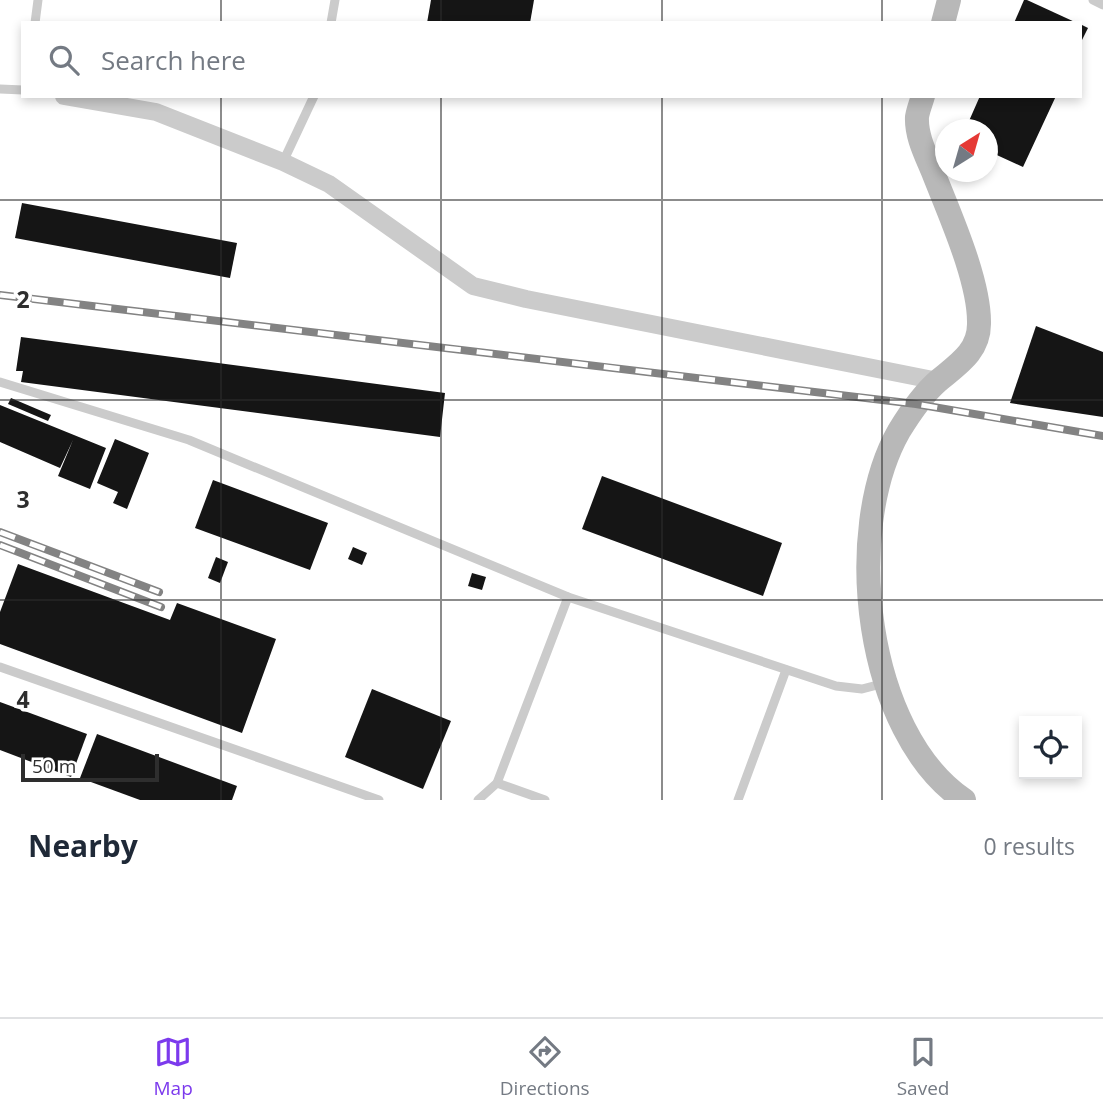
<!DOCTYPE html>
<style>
:root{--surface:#fff;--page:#f6f6f7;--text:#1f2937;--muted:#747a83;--line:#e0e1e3;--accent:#7c3aed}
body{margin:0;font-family:"Open Sans",sans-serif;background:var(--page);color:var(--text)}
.controls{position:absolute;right:21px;bottom:21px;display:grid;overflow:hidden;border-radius:0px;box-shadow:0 4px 10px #0003}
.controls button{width:63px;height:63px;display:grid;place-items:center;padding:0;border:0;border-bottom:2px solid var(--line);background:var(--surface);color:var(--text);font:35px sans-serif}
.compass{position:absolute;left:935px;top:119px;width:63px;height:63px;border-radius:50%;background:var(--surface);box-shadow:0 4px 10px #0003;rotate:37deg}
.scale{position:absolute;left:21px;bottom:18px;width:138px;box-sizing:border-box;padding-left:7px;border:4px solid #2e2e2e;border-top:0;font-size:19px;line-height:24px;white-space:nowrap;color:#2e2e2e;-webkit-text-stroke:5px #fff;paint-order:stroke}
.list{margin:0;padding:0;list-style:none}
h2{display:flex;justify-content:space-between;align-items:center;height:91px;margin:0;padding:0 28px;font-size:30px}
h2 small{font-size:23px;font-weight:400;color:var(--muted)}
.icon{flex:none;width:38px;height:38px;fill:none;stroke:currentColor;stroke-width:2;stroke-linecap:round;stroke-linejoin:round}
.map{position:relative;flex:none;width:1103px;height:800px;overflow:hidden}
.search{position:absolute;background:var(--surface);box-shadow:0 4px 10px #0003;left:21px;right:21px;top:21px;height:77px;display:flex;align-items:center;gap:18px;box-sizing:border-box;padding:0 24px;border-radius:0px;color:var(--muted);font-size:26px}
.sheet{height:217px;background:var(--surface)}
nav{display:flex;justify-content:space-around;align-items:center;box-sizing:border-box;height:98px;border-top:2px solid var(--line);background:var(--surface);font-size:19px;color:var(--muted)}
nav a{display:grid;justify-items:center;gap:4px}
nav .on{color:var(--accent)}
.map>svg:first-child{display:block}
.building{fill:#151515}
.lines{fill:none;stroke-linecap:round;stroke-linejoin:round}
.lane{stroke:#cbcbcb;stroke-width:9}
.street{stroke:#cbcbcb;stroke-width:18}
.secondary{stroke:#b8b8b8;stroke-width:24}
.rail-casing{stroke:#838383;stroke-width:8}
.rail{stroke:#fff;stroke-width:5;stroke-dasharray:16;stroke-linecap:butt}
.grid{fill:none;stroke:#2e2e2e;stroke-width:2;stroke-opacity:0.55}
.grid-label{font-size:23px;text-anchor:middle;font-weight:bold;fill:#2e2e2e;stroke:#fff;stroke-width:7;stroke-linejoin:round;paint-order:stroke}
</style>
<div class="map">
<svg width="1103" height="800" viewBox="0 0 1103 800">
<rect width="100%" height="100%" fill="#fff"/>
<g class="building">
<path d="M431,0H534L530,23H427Z"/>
<path d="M1024,0H1027L1077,23H1014Z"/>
<path d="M1080,24L1088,28L1080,44Z"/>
<path d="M980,96H1056L1023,167L988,151V130H965Z"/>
<path d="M22,203L237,243L230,278L15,238Z"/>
<path d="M1036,326L1103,352V417L1010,403Z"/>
<path d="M21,337L445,393L440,437L21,382L23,371H16Z"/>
<path d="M11,398L51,415L48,421L8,404Z"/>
<path d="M0,405L106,448L90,489L58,476L73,440L60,468L0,442Z"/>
<path d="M115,439L149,453L127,509L113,503L118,492L97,483Z"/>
<path d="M602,476L782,543L763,596L582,529Z"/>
<path d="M213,480L328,523L310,570L195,528Z"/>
<path d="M353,547L367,553L362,565L348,559Z"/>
<path d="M216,557L228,562L220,583L208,578Z"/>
<path d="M18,564L170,620L177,603L276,639L242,733L0,644V612Z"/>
<path d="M472,573L486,577L482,590L468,586Z"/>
<path d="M372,689L451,721L423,789L345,757Z"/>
<path d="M0,702L87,734L71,777L0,750Z"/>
<path d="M97,734L237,786L232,800H140L80,778Z"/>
</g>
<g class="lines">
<g class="lane">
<path d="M1093,0L1103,5"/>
<path d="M35,23L38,0"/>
<path d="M331,23L335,0"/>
<path d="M0,89L23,90"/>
<path d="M283,162L314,96"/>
<path d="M0,382L189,440L568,597L836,686L862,689L885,683"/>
<path d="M0,667L379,800"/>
<path d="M497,783L545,800"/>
<path d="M478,800L497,783L568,597"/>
<path d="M738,800L786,670"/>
</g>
<path class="street" d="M64,96L156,112L283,162L329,184L473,286L526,299L938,381"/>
<g class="secondary">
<path d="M943,23L949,0"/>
<path d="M923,96C921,103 918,110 917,117C916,136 926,155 933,172C949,213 980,281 979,324C979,352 957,365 938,381C922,395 910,413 899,431C842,531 865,733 964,800"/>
</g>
<g class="rail-casing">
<g id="rail">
<path d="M0,295L916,404L1103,436"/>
<path d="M0,532L159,592"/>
<path d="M0,545L161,607"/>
</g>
</g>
<use href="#rail" class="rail"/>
</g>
<path class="grid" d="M221,0V23M441,0V23M662,0V23M882,0V23M221,96V800M441,96V800M662,96V800M882,96V800M0,200H1103M0,400H1103M0,600H1103"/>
<g class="grid-label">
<text x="23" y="308">2</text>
<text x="23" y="508">3</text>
<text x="23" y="708">4</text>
</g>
</svg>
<div class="controls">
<button><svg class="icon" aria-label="locate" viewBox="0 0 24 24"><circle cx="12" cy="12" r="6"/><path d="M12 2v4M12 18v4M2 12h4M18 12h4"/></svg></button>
</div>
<svg class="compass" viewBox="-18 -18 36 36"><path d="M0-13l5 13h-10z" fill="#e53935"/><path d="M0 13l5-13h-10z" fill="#747a83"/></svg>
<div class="scale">50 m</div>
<div class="search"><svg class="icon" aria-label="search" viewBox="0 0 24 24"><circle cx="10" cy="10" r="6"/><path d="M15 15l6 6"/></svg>Search here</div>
</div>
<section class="sheet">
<h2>Nearby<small>0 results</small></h2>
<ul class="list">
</ul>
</section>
<nav>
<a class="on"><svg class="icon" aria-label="map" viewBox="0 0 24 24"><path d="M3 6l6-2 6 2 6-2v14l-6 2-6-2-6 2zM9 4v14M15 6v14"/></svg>Map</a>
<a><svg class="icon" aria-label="directions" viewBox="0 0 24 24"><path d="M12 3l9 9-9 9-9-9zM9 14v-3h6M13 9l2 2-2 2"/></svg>Directions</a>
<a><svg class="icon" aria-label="saved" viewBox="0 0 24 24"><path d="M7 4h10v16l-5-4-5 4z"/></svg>Saved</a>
</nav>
